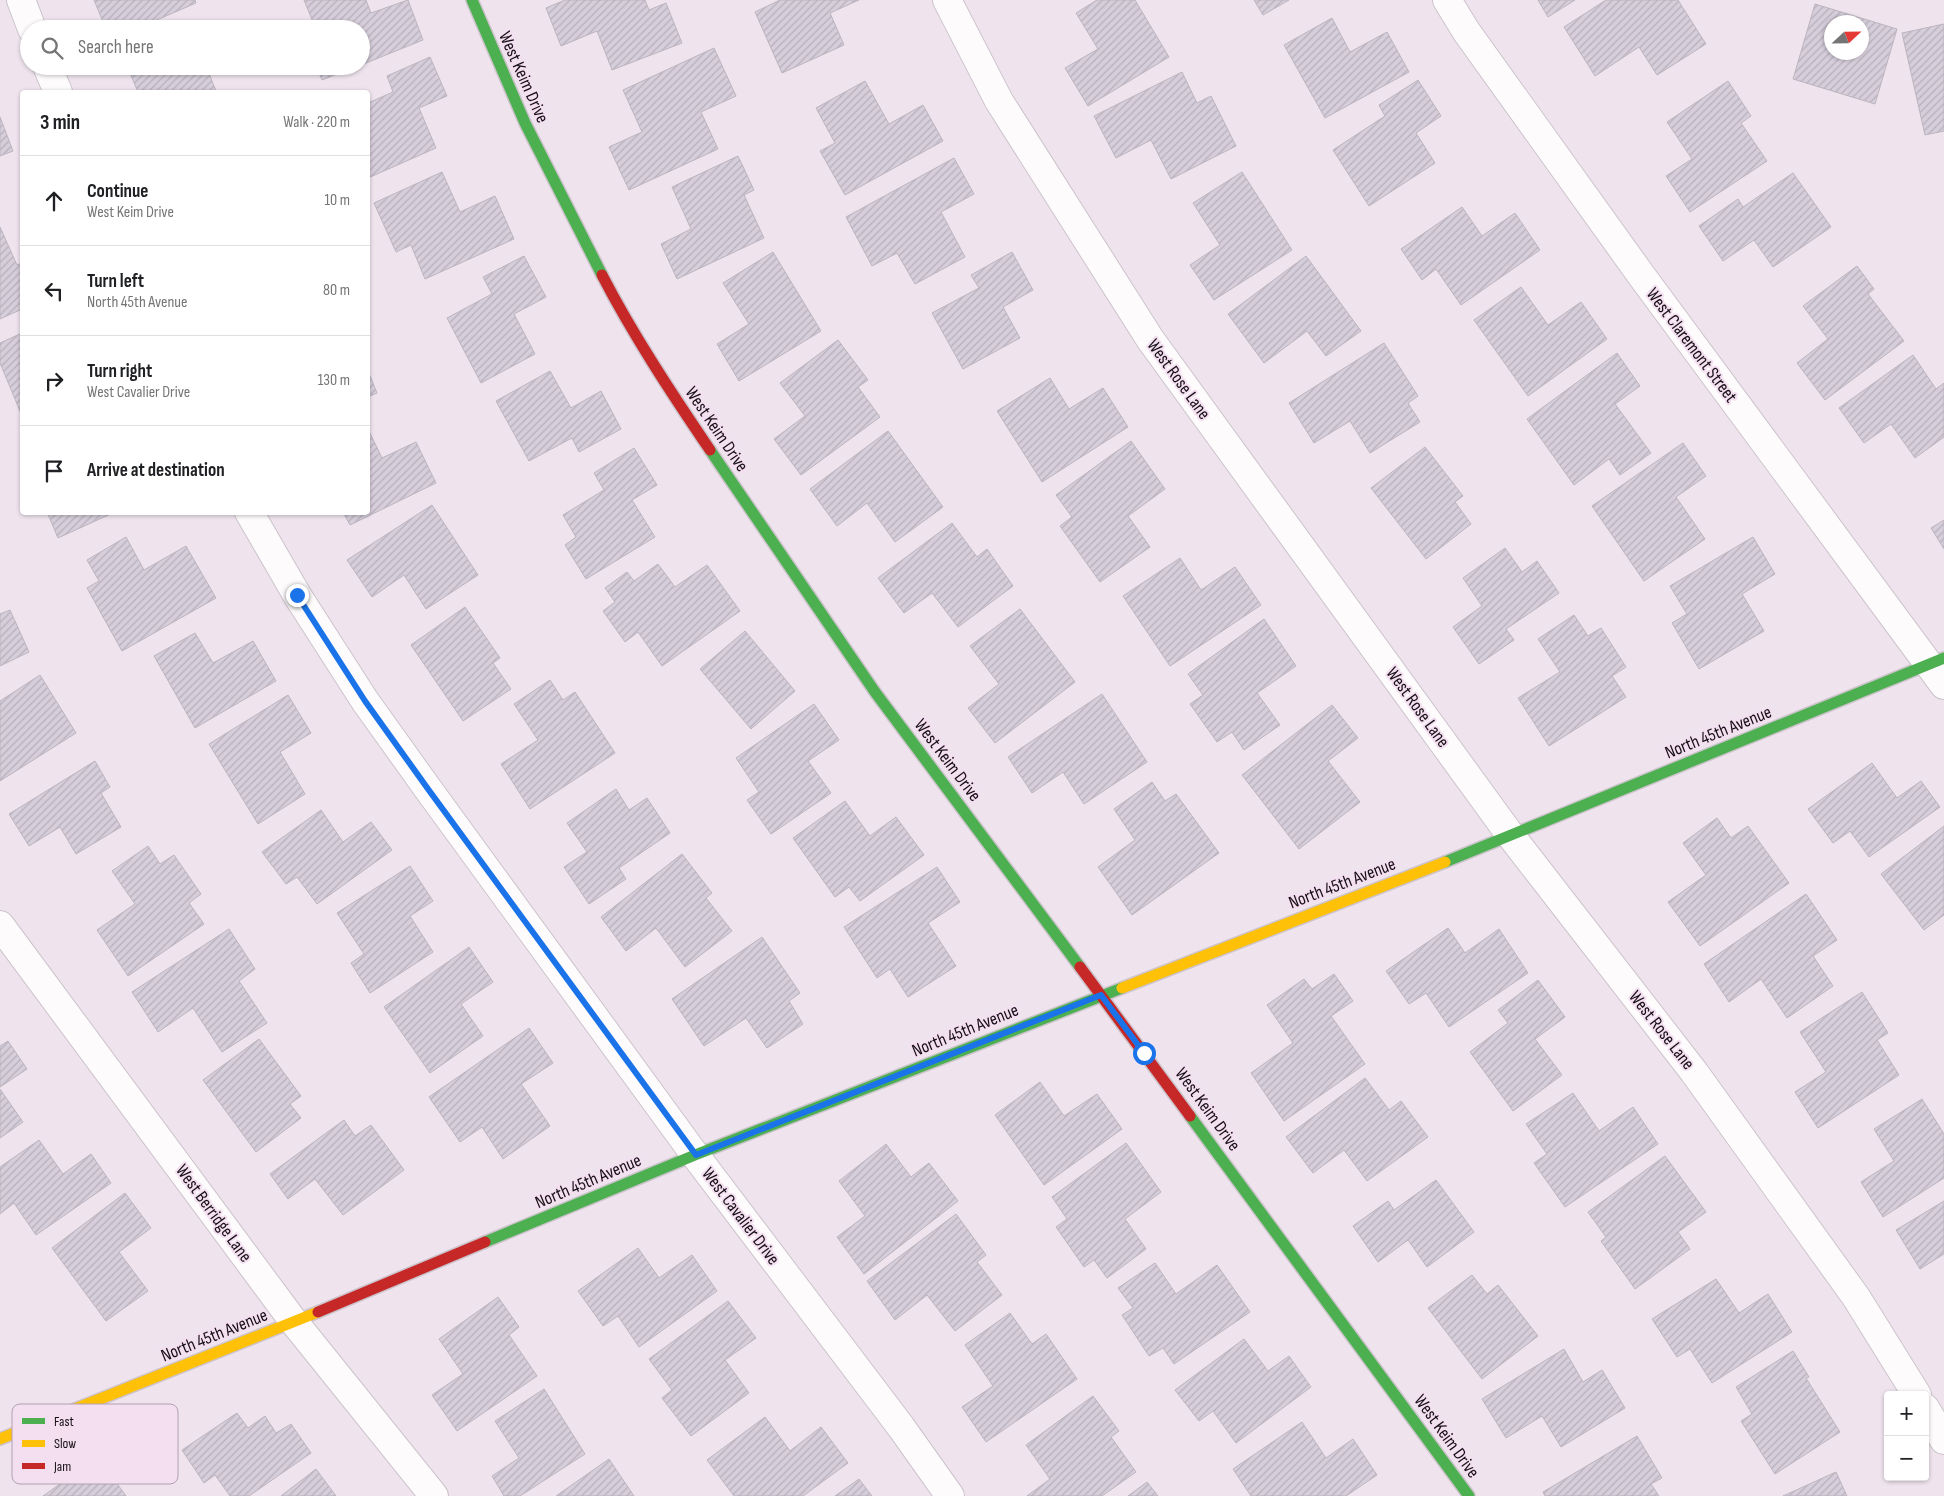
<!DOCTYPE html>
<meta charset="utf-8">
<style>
:root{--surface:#fff;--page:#f6f6f6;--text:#202124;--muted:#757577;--line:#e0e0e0}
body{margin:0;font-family:"Sofia Sans Condensed",sans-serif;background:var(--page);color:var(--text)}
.controls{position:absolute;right:15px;bottom:15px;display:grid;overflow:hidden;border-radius:5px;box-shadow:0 1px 4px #0004}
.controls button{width:45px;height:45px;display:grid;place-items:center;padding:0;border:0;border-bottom:1px solid var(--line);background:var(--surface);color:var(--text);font:25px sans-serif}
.compass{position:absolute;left:1824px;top:15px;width:45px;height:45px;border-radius:50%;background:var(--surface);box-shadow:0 1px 4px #0004;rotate:68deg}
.stop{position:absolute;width:15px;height:15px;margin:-11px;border:4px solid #1a73e8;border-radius:50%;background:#fff}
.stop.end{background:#1a73e8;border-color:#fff;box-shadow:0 1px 5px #0008}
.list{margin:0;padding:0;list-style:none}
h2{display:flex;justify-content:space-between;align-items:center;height:65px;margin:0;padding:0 20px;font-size:21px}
h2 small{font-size:16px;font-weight:400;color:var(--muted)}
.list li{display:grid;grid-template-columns:32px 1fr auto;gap:15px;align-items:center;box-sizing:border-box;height:90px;padding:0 20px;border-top:1px solid var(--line)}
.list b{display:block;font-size:19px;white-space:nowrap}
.list p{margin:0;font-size:16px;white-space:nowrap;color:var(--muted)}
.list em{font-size:16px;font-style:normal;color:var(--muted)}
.icon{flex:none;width:28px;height:28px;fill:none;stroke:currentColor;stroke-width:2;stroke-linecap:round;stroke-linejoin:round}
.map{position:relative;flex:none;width:1944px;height:1496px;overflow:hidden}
.search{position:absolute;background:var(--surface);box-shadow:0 1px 4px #0004;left:20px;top:20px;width:350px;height:55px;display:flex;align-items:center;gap:12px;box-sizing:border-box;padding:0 18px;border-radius:28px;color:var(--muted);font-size:19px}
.panel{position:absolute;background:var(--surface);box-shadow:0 1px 4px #0004;left:20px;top:90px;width:350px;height:425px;border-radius:5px}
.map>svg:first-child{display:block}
.building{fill:url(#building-hatch);stroke:#bbb5be;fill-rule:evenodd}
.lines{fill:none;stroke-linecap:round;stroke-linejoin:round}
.street-casing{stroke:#ccc3cb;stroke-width:30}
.fast-casing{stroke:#ccc3cb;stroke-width:14}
.slow-casing{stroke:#ccc3cb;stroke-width:14}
.jam-casing{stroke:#ccc3cb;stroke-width:14}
.street{stroke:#fdfbfc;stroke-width:28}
.fast{stroke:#4caf50;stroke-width:11}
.slow{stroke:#ffc107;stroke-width:11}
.jam{stroke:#c62828;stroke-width:11}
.route{stroke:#1a73e8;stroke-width:6}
.labels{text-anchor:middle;stroke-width:4;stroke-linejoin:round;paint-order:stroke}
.street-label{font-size:18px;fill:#150e14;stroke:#f4dff1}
.key{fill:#f4dff1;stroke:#b1a0af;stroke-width:1}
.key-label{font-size:14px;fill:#150e14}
</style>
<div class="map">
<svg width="1944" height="1496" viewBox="0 0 1944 1496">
<defs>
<pattern id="building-hatch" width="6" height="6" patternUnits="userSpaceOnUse" patternTransform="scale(1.25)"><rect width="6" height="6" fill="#d6cedb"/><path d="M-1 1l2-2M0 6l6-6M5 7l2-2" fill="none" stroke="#b7b0bb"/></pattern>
</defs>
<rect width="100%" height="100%" fill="#efe4ee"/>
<g class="building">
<path d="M94,0H195L196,3L136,29H106Z"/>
<path d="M304,0H366L371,13L408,0L423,40L361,65V29H310L315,27Z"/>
<path d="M565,0H645L649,10L666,3L682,43L612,70L597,31L561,46L546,8Z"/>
<path d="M780,0H859L830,13L844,45L782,73L755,12Z"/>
<path d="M1097,0H1135L1169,57L1088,106L1065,68L1098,49L1076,13Z"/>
<path d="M1254,0H1289L1263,15Z"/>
<path d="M1538,0H1575L1548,17Z"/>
<path d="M1606,0H1678L1706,44L1657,75L1639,47L1595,76L1564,27Z"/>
<path d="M1815,4L1897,29L1875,104L1793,79ZM1832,22H1862V52H1832Z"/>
<path d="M1332,18L1350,52L1387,32L1409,72L1325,118L1284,45Z"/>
<path d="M1944,24V131L1925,135L1902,33Z"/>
<path d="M714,48L736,96L701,112L718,149L629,190L609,147L642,132L623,90Z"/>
<path d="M430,57L447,96L419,108L436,148L368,178V103L393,92L387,76Z"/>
<path d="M127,66H206L216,91L138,92Z"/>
<path d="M316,66H357L322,80Z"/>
<path d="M1182,72L1197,103L1211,96L1236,146L1171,179L1151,140L1116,158L1094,116Z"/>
<path d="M1418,80L1441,116L1416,133L1435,163L1369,206L1333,150L1385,116L1379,105Z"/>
<path d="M865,81L889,124L923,105L943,141L845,195L820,151L835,143L816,108Z"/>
<path d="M1728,81L1751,116L1741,123L1767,161L1690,212L1666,176L1692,159L1667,122Z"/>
<path d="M0,117L13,151L0,156Z"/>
<path d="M738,156L754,190L744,195L764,238L677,279L661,244L691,229L672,187Z"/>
<path d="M954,158L974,194L941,212L965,257L915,284L897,253L872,266L846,217Z"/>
<path d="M442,172L460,212L495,196L514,239L425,279L411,245L396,252L374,203Z"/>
<path d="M1242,172L1292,250L1214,300L1190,265L1220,245L1193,203Z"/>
<path d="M1793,173L1831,227L1773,267L1754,240L1723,261L1699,226L1738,199L1743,207Z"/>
<path d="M1462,207L1482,236L1515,213L1540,250L1461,305L1436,269L1422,280L1401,249Z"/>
<path d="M0,227L17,265L22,263V309L0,319Z"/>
<path d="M773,252L821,331L739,381L717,344L749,324L723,283Z"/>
<path d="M1012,252L1033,290L1003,307L1020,338L963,369L932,313L979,288L971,275Z"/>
<path d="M524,256L546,297L514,314L535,354L481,383L447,318L492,294L483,277Z"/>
<path d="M1306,256L1361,331L1326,356L1307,331L1264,363L1228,314Z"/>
<path d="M1857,266L1874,289L1868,294L1904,341L1825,400L1797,363L1828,339L1803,306Z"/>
<path d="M1521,287L1548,325L1581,302L1607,339L1528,396L1474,320Z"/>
<path d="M22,333V416L0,363V343Z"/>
<path d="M838,340L868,380L858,387L880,417L801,475L774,439L805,416L780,383Z"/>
<path d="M1384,343L1418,396L1408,403L1420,422L1370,453L1350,421L1314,443L1289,403Z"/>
<path d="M1617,353L1640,386L1615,404L1651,453L1620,475L1609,459L1574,485L1527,419Z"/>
<path d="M1913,355L1936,389L1944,383V437L1915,458L1891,424L1864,443L1839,408Z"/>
<path d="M368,371L377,393L368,397Z"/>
<path d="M550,371L571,408L601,391L621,429L579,452L572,438L529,461L496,401Z"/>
<path d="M1050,378L1069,409L1103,388L1128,427L1042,482L997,411Z"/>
<path d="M368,429L382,458L416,442L436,483L350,525L343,512H368Z"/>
<path d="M888,431L943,507L895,542L867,503L837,526L810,489Z"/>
<path d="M1131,441L1165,489L1128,516L1150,547L1100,582L1060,526L1072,517L1056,495Z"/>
<path d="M1683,443L1706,476L1676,497L1705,539L1644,581L1592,506Z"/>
<path d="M1425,447L1463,496L1455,502L1471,524L1426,559L1371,488Z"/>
<path d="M634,448L657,485L632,500L655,537L586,579L565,545L576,537L563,515L604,490L594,473Z"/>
<path d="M432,505L478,575L426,609L404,575L372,597L347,560Z"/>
<path d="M47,512H115L58,538Z"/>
<path d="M1944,520V549L1931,528Z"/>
<path d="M952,523L977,557L987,549L1013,586L958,627L932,593L904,613L878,578Z"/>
<path d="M126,537L144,570L186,546L216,598L122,651L87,588L99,581L87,560Z"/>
<path d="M1753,537L1775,574L1742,594L1764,631L1699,669L1672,623L1687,614L1670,586Z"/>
<path d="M1505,548L1522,572L1537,561L1559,593L1506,629L1514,640L1479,664L1453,627L1482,606L1463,578Z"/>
<path d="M1180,558L1201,590L1235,567L1261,605L1170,666L1123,596Z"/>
<path d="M658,564L675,587L707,565L740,611L662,666L638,632L625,642L603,611L615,602L605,588L627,572L634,581Z"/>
<path d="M465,607L500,658L493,663L511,689L463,721L411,645Z"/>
<path d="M1020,609L1075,682L995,743L968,708L999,684L970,646Z"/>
<path d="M10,610L29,652L0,666V614Z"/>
<path d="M1574,615L1588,636L1601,628L1626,667L1612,676L1626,697L1549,746L1518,698L1560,672L1538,639Z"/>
<path d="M1264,619L1296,666L1257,693L1280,725L1244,750L1232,732L1217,742L1190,704L1203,695L1188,674Z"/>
<path d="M745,631L795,691L751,729L700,669Z"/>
<path d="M195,633L213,663L253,641L276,681L195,728L154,656Z"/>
<path d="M40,675L76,733L0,781V701Z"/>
<path d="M550,680L563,700L575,692L615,753L530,809L501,764L538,740L514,704Z"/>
<path d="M1102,694L1147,762L1084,804L1063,772L1032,793L1008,757Z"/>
<path d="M288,695L311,733L280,752L305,794L258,824L209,744Z"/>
<path d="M814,704L839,740L808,761L831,793L771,834L747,800L759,792L736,758Z"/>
<path d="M1332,705L1358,738L1328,761L1360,802L1299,849L1242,775Z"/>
<path d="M95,761L110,787L101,793L121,827L76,854L60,827L29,846L9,814Z"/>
<path d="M1872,763L1897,798L1921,781L1940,807L1869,857L1850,831L1833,843L1808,809Z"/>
<path d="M1152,782L1165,801L1176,794L1219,853L1132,915L1098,867L1135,840L1114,809Z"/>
<path d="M616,789L629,810L647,798L670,833L619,868L626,879L589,904L564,867L587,852L567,823Z"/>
<path d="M845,801L870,836L896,817L924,855L860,901L849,887L835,897L793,838Z"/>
<path d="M321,810L343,842L371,822L392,850L317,904L297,877L286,884L262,852Z"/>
<path d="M1717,818L1731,838L1748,826L1789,883L1700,946L1668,902L1706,875L1683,843Z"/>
<path d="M1944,826V915L1924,930L1881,874Z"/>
<path d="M148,846L160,864L174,855L201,894L189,903L204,924L128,976L97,930L135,904L112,871Z"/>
<path d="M682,854L712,893L706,898L732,931L685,967L656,928L626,951L601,917Z"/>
<path d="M410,866L433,901L410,916L433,952L370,993L351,963L364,954L337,913Z"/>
<path d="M937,867L960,902L928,923L956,966L908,997L890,969L877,978L844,927Z"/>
<path d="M1806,894L1837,940L1813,956L1833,986L1787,1018L1761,979L1729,1002L1704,964Z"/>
<path d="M1448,928L1465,953L1499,929L1528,973L1449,1027L1426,993L1409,1004L1386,971Z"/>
<path d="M229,929L255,969L239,981L267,1023L222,1052L193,1008L158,1032L132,992Z"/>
<path d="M762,937L800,993L789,1001L803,1024L767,1048L746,1018L704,1046L672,999Z"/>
<path d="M469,947L493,982L461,1004L483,1036L430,1073L384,1007Z"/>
<path d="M1334,974L1353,1001L1331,1016L1365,1064L1284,1121L1251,1073L1293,1043L1267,1005L1304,979L1312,989Z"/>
<path d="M1538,980L1565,1017L1535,1039L1562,1075L1513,1111L1470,1052L1508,1023L1498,1010Z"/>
<path d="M1862,992L1888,1033L1877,1040L1899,1075L1818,1128L1795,1092L1826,1072L1800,1032Z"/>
<path d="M529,1028L553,1063L521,1084L550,1126L503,1159L482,1127L460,1142L429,1097Z"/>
<path d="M259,1039L301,1096L290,1104L301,1118L256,1152L203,1080Z"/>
<path d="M8,1041L27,1069L0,1087V1046Z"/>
<path d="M1365,1078L1389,1110L1401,1101L1428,1137L1367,1181L1344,1150L1313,1173L1286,1137Z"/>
<path d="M1040,1082L1064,1116L1097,1094L1122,1129L1044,1185L995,1115Z"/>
<path d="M0,1089L23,1122L0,1138Z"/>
<path d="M1573,1093L1599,1131L1633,1107L1658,1144L1565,1207L1534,1163L1547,1154L1526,1124Z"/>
<path d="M1922,1099L1944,1134V1178L1883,1217L1861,1182L1894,1161L1874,1129Z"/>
<path d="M344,1120L355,1136L371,1125L404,1170L343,1215L315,1179L288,1199L270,1174Z"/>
<path d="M39,1140L63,1174L91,1154L111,1183L36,1235L14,1203L0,1214V1167Z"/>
<path d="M1126,1143L1161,1192L1125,1219L1146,1249L1107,1278L1094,1260L1084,1267L1056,1227L1067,1219L1052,1197Z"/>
<path d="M886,1144L911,1177L929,1163L958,1201L864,1274L837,1237L865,1216L839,1181Z"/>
<path d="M1665,1156L1706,1212L1678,1232L1690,1249L1635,1289L1601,1241L1606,1237L1588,1212Z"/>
<path d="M1436,1180L1474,1232L1427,1267L1408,1240L1378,1262L1353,1226L1388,1201L1394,1210Z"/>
<path d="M125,1193L151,1228L119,1252L148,1291L106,1321L52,1248Z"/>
<path d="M1944,1201V1254L1920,1269L1896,1230Z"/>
<path d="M956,1214L986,1255L977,1262L1002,1295L955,1331L927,1295L895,1320L867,1281Z"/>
<path d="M638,1248L659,1278L692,1255L717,1291L639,1347L618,1316L603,1326L578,1291Z"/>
<path d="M1155,1263L1176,1294L1217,1265L1250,1312L1174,1364L1163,1348L1149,1356L1122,1315L1133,1308L1118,1288Z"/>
<path d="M1472,1275L1487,1294L1498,1285L1538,1336L1482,1379L1428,1308Z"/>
<path d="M1716,1279L1739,1313L1768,1294L1792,1332L1712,1383L1690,1349L1677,1357L1652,1319Z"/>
<path d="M498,1297L519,1327L509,1335L537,1376L457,1431L432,1395L463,1374L439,1339Z"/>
<path d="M728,1301L756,1338L725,1360L749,1393L691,1436L662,1398L672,1390L649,1359Z"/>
<path d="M1010,1313L1032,1344L1046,1334L1077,1379L986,1442L962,1407L993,1386L965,1345Z"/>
<path d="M1244,1339L1268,1371L1289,1356L1311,1387L1236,1443L1213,1411L1199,1421L1175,1390Z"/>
<path d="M1564,1349L1583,1382L1602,1370L1625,1408L1561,1447L1542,1416L1506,1438L1482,1399Z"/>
<path d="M1793,1351L1809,1377L1806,1378L1840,1432L1775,1474L1741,1421L1752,1414L1736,1387Z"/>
<path d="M544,1389L585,1454L520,1496H504L492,1476L519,1458L495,1421Z"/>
<path d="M1093,1396L1119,1431L1111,1437L1136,1472L1102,1496H1027L1050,1479L1026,1445Z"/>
<path d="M237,1413L248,1428L265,1416L276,1433L291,1424L311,1453L249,1496H230L215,1475L204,1483L182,1450Z"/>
<path d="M765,1417L790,1451L821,1427L848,1463L803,1496H734L707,1460Z"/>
<path d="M1302,1422L1326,1458L1353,1439L1377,1475L1346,1496H1251L1233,1469Z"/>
<path d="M1637,1436L1662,1478L1651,1484L1659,1496H1545L1543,1492Z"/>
<path d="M98,1457L126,1496H43Z"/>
<path d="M609,1459L634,1496H556Z"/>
<path d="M316,1469L336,1496H281Z"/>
<path d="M1836,1472L1847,1496H1783Z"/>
<path d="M859,1479L872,1496H835Z"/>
<path d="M1147,1482L1158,1496H1128Z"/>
</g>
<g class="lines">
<g class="street-casing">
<g id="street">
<path d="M21,0L32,29"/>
<path d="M947,0L999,101L1150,339L1511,836L1694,1072L1856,1297L1917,1395"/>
<path d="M1447,0L1466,31L1641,275L1944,685"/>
<path d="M47,66L58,92"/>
<path d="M249,512L297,595L365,701L428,789L695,1155L901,1427L950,1496"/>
<path d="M0,925L294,1322L434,1496"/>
<path d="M1925,1408L1944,1440"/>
</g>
</g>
<g class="fast-casing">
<g id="fast">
<path d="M472,0L525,123L602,275"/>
<path d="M710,450L875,692L1080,967"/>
<path d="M1445,862L1944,658"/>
<path d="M1190,1116L1469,1496"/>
<path d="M485,1242L695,1155L1122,988"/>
</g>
</g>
<g class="slow-casing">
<g id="slow">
<path d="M1122,988L1445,862"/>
<path d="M0,1439L318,1312"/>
</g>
</g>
<g class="jam-casing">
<g id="jam">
<path d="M602,275C633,335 672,394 710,450"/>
<path d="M1080,967L1190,1116"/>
<path d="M318,1312L485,1242"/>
</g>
</g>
<use href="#street" class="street"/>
<use href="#fast" class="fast"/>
<use href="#slow" class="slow"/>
<use href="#jam" class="jam"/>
</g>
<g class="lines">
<path class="route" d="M297,595L365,701L428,789L696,1155L1101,995L1144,1053"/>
</g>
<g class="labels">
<g class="street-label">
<text transform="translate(524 77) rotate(66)" y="6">West Keim Drive</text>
<text transform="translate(1692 345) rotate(53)" y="6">West Claremont Street</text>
<text transform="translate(1179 379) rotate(54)" y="6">West Rose Lane</text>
<text transform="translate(717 429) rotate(56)" y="6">West Keim Drive</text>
<text transform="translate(1418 707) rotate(54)" y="6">West Rose Lane</text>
<text transform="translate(1718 732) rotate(-22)" y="6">North 45th Avenue</text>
<text transform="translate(948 760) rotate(53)" y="6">West Keim Drive</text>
<text transform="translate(1342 883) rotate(-21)" y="6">North 45th Avenue</text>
<text transform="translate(965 1030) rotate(-22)" y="6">North 45th Avenue</text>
<text transform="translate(1662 1030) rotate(52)" y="6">West Rose Lane</text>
<text transform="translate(1208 1109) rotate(54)" y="6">West Keim Drive</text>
<text transform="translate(588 1181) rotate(-23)" y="6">North 45th Avenue</text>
<text transform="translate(214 1213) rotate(54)" y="6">West Berridge Lane</text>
<text transform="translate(741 1216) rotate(53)" y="6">West Cavalier Drive</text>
<text transform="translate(214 1335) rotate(-22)" y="6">North 45th Avenue</text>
<text transform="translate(1447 1436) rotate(54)" y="6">West Keim Drive</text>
</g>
</g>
<rect x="12" y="1404" width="166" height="80" rx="8" class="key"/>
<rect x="22" y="1418" width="23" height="6" fill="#4caf50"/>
<rect x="22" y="1440" width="23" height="7" fill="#ffc107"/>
<rect x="22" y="1463" width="23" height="6" fill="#c62828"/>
<g class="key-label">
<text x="54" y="1426">Fast</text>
<text x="54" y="1448">Slow</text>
<text x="54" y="1471">Jam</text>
</g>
</svg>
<div class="controls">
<button>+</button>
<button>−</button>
</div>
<svg class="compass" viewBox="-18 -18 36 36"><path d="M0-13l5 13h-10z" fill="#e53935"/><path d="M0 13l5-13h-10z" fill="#757577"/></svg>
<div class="stop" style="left:1144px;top:1053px"></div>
<div class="stop end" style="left:297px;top:595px"></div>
<div class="search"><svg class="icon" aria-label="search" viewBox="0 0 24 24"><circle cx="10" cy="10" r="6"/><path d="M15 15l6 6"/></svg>Search here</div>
<section class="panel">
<h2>3 min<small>Walk · 220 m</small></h2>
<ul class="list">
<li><svg class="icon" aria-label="ahead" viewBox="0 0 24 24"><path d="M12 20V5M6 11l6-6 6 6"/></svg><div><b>Continue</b><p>West Keim Drive</p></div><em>10 m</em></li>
<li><svg class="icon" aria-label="left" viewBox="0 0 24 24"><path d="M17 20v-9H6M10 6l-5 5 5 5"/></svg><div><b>Turn left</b><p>North 45th Avenue</p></div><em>80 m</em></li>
<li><svg class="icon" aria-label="right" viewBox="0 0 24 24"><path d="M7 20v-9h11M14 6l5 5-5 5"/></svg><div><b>Turn right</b><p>West Cavalier Drive</p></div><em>130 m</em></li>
<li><svg class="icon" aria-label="arrive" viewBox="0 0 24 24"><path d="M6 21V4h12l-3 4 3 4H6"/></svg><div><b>Arrive at destination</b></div></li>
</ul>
</section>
</div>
